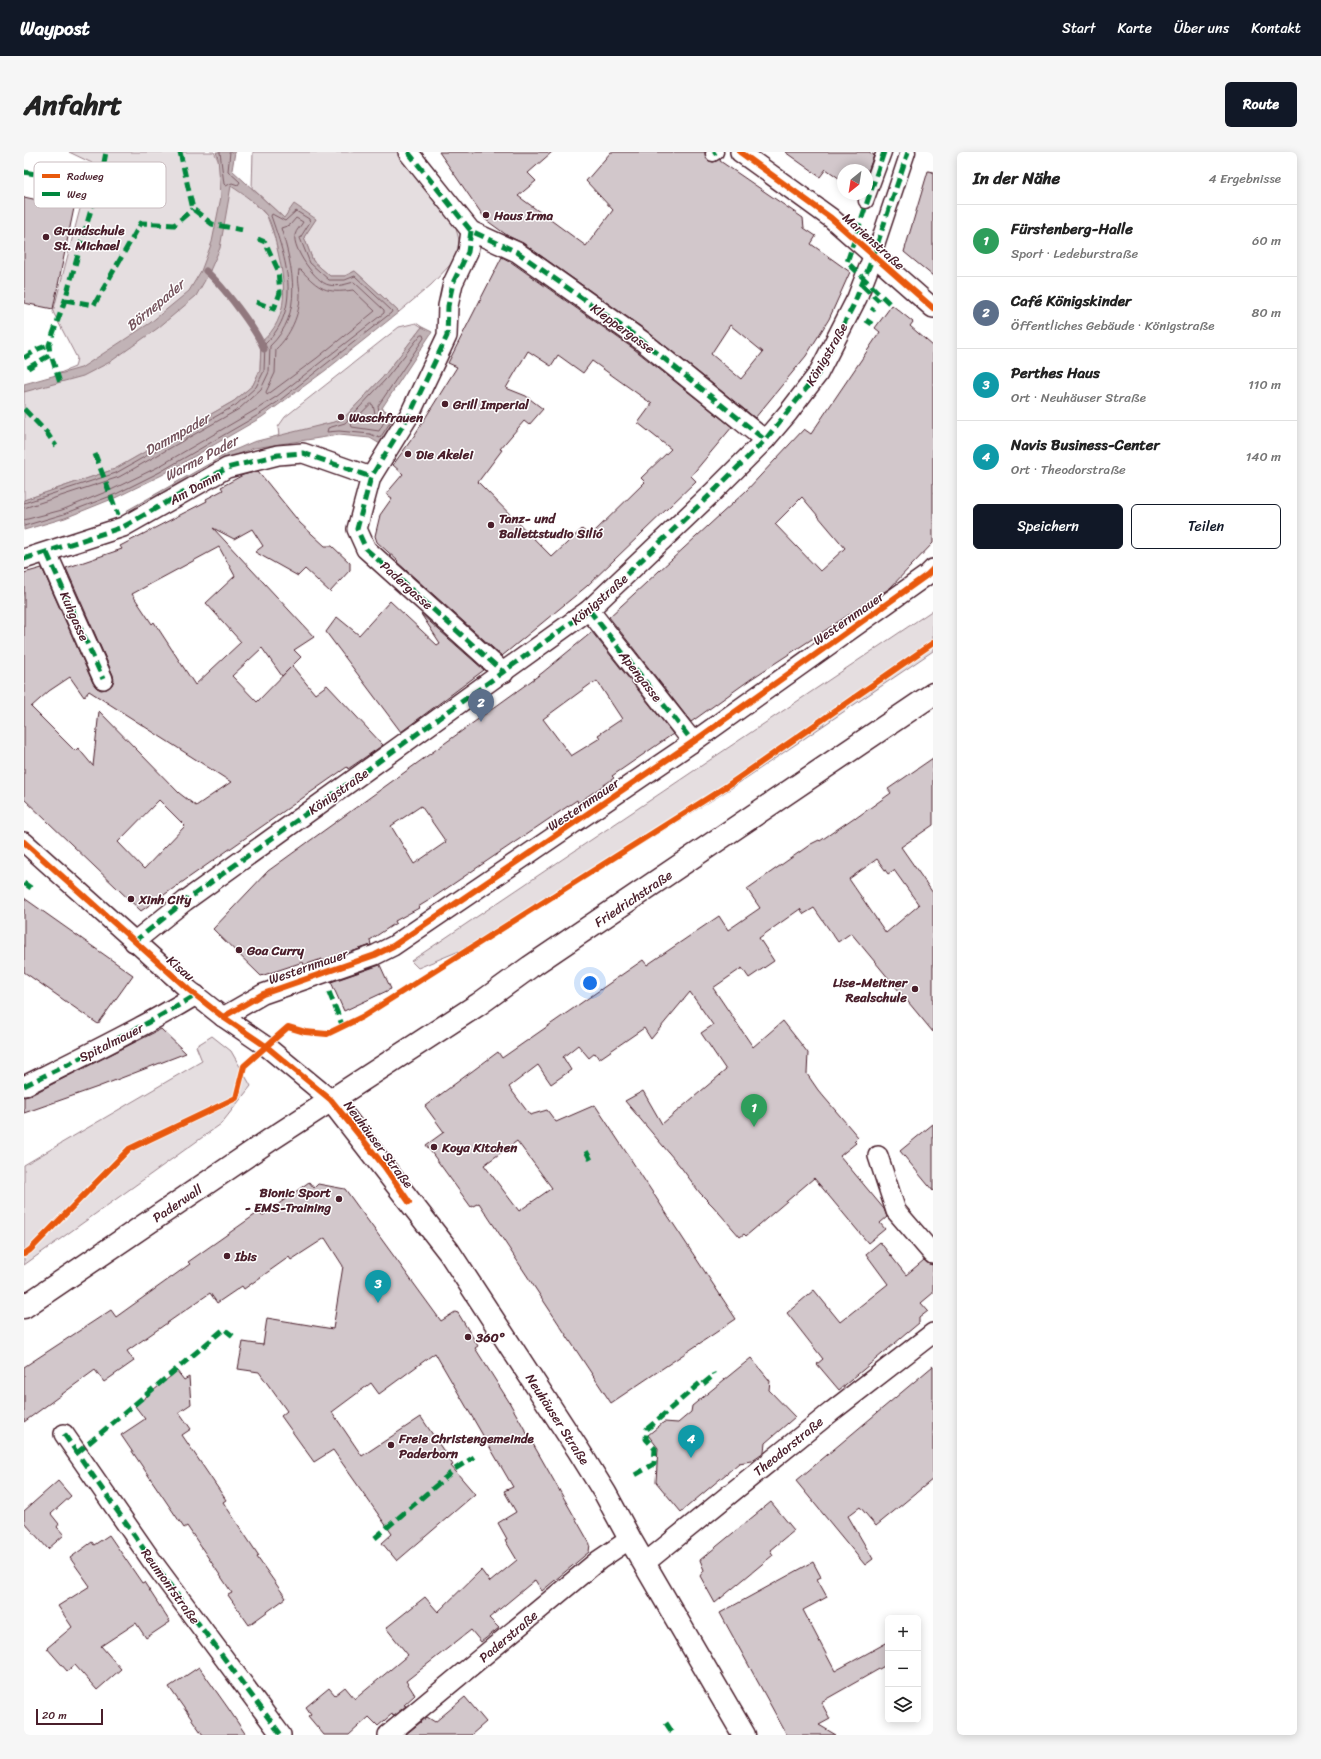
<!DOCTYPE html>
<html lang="de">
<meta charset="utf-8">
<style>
:root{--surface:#fff;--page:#f6f6f6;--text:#222;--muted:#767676;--line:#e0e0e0;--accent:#111827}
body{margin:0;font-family:Sriracha,sans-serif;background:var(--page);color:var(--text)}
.controls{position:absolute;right:12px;bottom:12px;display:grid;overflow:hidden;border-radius:6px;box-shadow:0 2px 10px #0003}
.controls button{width:36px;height:36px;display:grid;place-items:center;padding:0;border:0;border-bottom:1px solid var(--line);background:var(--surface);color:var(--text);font:20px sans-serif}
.compass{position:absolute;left:813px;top:12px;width:36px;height:36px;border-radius:50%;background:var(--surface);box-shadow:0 2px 10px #0003;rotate:210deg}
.scale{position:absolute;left:12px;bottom:10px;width:67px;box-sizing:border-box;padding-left:4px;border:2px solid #4a1f2b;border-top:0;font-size:11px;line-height:14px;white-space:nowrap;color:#4a1f2b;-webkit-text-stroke:3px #fff;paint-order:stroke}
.you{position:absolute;left:566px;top:831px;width:14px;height:14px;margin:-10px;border:3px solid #fff;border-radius:50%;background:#1a73e8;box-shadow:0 0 0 6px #1a73e833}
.badge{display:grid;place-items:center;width:26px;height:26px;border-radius:50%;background:var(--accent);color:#fff;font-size:13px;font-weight:700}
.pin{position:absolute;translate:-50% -33px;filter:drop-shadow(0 1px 2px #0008)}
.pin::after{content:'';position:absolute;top:21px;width:14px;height:12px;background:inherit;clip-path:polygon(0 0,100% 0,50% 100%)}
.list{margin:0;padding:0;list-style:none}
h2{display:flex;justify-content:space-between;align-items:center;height:52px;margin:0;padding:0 16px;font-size:17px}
h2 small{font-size:13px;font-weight:400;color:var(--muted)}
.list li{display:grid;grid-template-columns:26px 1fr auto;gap:12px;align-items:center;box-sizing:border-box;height:72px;padding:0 16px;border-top:1px solid var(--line)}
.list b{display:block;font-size:15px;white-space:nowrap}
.list p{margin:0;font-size:13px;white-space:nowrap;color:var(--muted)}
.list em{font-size:13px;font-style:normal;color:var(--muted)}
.actions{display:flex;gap:8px;padding:12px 16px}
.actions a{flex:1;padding:9px 0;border:1px solid var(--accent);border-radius:6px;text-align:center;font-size:14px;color:var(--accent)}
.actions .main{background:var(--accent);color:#fff}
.icon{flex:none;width:22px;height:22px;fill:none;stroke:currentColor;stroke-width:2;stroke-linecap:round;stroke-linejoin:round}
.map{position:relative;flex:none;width:909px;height:1583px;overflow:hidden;border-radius:6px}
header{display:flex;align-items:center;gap:24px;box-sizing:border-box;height:56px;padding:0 20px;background:var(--accent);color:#fff}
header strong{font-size:19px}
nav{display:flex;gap:22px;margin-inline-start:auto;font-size:14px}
.intro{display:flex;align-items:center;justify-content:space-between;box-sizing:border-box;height:96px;padding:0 24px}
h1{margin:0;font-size:28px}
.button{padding:10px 18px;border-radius:6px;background:var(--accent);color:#fff;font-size:14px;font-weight:700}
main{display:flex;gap:24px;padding:0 24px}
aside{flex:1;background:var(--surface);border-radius:6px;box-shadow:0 2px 10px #0003}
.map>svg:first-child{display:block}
.green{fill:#e5dee0;stroke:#987e86}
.water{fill:#c1b3b6;stroke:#91787e}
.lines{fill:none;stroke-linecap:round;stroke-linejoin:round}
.shore{stroke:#7a5a63;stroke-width:1}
.stream{stroke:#91787e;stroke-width:7}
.building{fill:#d2c7cb;stroke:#4a1f2b;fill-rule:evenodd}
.pedestrian-casing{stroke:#4a1f2b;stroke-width:17}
.minor-casing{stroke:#4a1f2b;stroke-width:22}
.secondary-casing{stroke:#4a1f2b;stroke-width:25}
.pedestrian{stroke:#fff;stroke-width:14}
.minor{stroke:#fff;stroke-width:19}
.secondary{stroke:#fff;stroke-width:22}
.quiet{stroke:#00873e;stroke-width:5;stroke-dasharray:10 5;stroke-linecap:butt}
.cycleway-casing{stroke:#fff;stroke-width:8}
.cycleway{stroke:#e8590c;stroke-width:6}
.poi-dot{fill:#4a1f2b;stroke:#fff;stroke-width:1.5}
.labels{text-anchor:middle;stroke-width:3;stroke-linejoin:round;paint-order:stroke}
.poi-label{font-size:13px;font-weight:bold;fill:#4a1f2b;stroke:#fff;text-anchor:start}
.street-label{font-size:13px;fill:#4a1f2b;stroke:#fff}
.water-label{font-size:14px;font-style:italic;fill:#74535c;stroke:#fff}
.key{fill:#fff;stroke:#c9bcbf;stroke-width:1}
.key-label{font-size:11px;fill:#4a1f2b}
</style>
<header>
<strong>Waypost</strong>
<nav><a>Start</a><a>Karte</a><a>Über uns</a><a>Kontakt</a></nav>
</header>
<div class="intro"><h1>Anfahrt</h1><a class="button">Route</a></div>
<main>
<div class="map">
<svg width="909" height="1583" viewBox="0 0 909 1583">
<rect width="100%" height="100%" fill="#fff"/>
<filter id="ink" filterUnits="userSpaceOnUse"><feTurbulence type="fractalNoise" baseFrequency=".025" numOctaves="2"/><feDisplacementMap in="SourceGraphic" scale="8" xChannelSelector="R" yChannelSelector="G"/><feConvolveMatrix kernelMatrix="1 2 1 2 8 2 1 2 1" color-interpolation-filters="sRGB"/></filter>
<g filter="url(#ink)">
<g class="green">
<path d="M45,0H190L200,20L243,64L252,89L259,120L261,144L256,167L246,183L237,190L236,218L229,233L210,249L91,317L0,348V239L28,231L36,221L51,215L53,206L29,160L68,11Z"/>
<path d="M229,0H375L430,69L435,88L434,100L428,111L407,133L375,160L331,119L321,124H306L289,109L280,85L292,67L260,66L228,36Z"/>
<path d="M392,171L398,175L359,225L318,268L255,285L254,275L261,265L375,175Z"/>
<path d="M909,458V499L706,637L462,788L394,816L387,809Z"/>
<path d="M188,884L207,899L227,934L197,972L0,1113V1013L178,909L172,894Z"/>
</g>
<g class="water">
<path d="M192,0H211L208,18L260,66L270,52L292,67L280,85L289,109L306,124H321L331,119L375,160L302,218L238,265L138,323L93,345L41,366L0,378V348L91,317L210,249L229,233L236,218L237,190C267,166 261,129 253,96C251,86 248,72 243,64C234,52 219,42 207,34L196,96L184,123L172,144L134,176L86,210L59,224L0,240V232L57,216L126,171L165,139L177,119L188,90L197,45L194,6Z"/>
<path d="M398,175L408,180L358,256L373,267L356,292L346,286L315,283L230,296L208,305L105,363L102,359L206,300L229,290L318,268L359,225Z"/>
</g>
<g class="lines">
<g class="shore">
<path d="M196,0L200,32L202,34L208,31L214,33L216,30L204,19L206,0"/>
<path d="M275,118H277C295,137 302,142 329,138L351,159L293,206L243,243L242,240L251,221L252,197C266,184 276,162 276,143C276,135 273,126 275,118Z"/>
<path d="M397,183H399L400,186L354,254L355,259L367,269L356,286L346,282L315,279L303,280L304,276L321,271L362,227Z"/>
<path d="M347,252L349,253L351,262L360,270L355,279L328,275L327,272Z"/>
<path d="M0,351L92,321L212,253L232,235L240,219L241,192C279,156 262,107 247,64L248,62L261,69L272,59L285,67L286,70L276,86L286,111L305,128H321L331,124L368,159L367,161L255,249L236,262L136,320L92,342L40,362L0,374"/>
<path d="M0,356L95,325L215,257L237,237L245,220L246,194C280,162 269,116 257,76L266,73L272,66L279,70C277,74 272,78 271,83C268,96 292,131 305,133C314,135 322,132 330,130L360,158V161L252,245L233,257L134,315L89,337L38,358L0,368"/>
</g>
<path class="stream" d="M182,119C199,134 232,177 240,197"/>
</g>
<g class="building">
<path d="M415,0H528L504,21L512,29L494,44L562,94L589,58L562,29L587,0H681L682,6L685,9L690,10L697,6L696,9L779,66L780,76L792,84L787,92L826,120L805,167L782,204L731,266L623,179L499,91L484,84L462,68ZM706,173L739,200L717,227L687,202Z"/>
<path d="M761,0H845L850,3L843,22V18H819V29L802,17L796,25Z"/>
<path d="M904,19L909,20V124L880,100Z"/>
<path d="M0,45L50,56L29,157L0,151Z"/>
<path d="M478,105L487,110L610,197L708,275L667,324L672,329L563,434L478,504L373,410L374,409L353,390L351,384L356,363L368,346L362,342L379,322L369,313L390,284L433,215L424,211ZM504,199L527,214L534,203L559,221L568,209L628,252L614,271L647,297L617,326L621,330L566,384L558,377L528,405L454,330L478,298L476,297L500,269L505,273L519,257L502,244L482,236Z"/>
<path d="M868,153L889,170L886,174L909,194V391L866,436L727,527L667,570L585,465L722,339L780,277L787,282L856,180L851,176ZM778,345L821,396L796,419L751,372Z"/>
<path d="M234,319L276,371L301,394H308L326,411V418L306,440L281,417L274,424L231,400L239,394L228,377L210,387L189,376L290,485L270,498L277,505L258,524L238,496L208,524L233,550L268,514L291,542L303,533L359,593L324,617L323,615L117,759L0,647V421L18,416L69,531L73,536L77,538L83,537L88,533L90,528L89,523L42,416L98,397L96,394L183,349L182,347L199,338L197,335L219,323ZM195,395L211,424L182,451L217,490L171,533L130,470L128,472L108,442ZM46,525L60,545L65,539L207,630L172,654L155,641L75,559L69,614L54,596L51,599L7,555L25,539ZM135,648L161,674L120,717L94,690Z"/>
<path d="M366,449L413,493L416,491L397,462L460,518L377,580L302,480L313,465L335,483Z"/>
<path d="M568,480L649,582L588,624L590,626L554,651L553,648L407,747L394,755L395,756L371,769L372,771L346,788L347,793L299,810L298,807L280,813L279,810L237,824L189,777L244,719L518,521ZM573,529L598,567L574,583L576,586L547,604L519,567L568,531L569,532ZM397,654L422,690L390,712L367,674Z"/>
<path d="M909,606V673L877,695L909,741V880L827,781L814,790L790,756L780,762L776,757L735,786L750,809L725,826L718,816L689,836L729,895L759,869L784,901L783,922L794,938L834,985L830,989L832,991L816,1004L860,1057L863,1065L856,1071L861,1077L844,1091L790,1026L722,1084L720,1082L716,1085L689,1054L676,1041L656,1014L601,949L619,939L638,972L702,918L677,881L689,873L666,840L627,887L620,876L575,907L571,901L565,906L554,893L539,905L547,918L527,932L514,913L485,935L506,963L523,958L532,970L571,953L712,1167L587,1251L455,1051L447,1055L402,993L420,980L401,954L474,900L478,906L619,808L623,813L695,764L704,778L736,756L723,737L787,692L795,688L796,689L831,665L832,666L867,641L864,637ZM853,707L864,722L870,718L895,753L862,781L825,727ZM493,989L528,1036L495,1059L460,1013Z"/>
<path d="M0,746L109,823L74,872L0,820Z"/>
<path d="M356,813L367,837L320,859L307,830Z"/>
<path d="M137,877L162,901L74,935L0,961V945L5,944Z"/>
<path d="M909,972V1039L876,999Z"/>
<path d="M285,1030L290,1036L294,1032L321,1037L417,1169L431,1160L434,1161L454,1194L451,1196L484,1248L566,1392L565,1400L518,1439L511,1428L465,1466L475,1476L457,1490L447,1478L382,1529L391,1543L380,1553L382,1554L369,1564L368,1562L354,1574L345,1565L325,1583H300L284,1564L287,1562L282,1555L305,1536L311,1543L321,1535L331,1547L384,1503L362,1476L401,1445L414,1460L457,1418L466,1430L493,1408L481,1388L483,1387L474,1371L492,1360L480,1339L489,1335L411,1201L355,1242L347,1231L308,1260L338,1304L397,1265L429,1313L427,1314L451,1342L373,1409L358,1391L368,1382L309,1298L290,1310L257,1264L263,1259L235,1220L214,1217L219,1190L239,1193L243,1166L309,1177L319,1114L301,1086L267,1108L265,1105L220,1137L218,1134L193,1151L186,1141L103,1199L110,1209L80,1230L71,1218L0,1270V1215L87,1158L92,1165L166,1112L164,1110L235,1060L238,1064Z"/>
<path d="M856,1090L882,1123L900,1108L905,1112L909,1113V1141L897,1151L904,1159L895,1166V1171L815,1238L793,1212L799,1207L763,1161L790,1138L816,1170L864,1132L842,1102Z"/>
<path d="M727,1206L746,1229L745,1238L771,1265L741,1291L740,1300L727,1309L715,1311L657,1360L632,1330L634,1296L624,1283L640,1270L654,1271L667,1260L668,1254Z"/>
<path d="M909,1214V1327L852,1374L836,1355L824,1364L849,1407L841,1413L772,1329Z"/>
<path d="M153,1219L160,1228L165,1225L167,1252L155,1260L167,1277L158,1283L202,1348L199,1350L235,1404L233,1405L262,1446L225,1473L204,1443L208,1441L163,1374L160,1376L97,1283L121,1267L111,1254Z"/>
<path d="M34,1329L47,1344L27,1362L35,1372L33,1375L40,1383L24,1397L0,1370V1359Z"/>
<path d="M747,1350L770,1378L746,1398L749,1403L691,1451L676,1424L680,1418L676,1408Z"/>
<path d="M85,1383L118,1431L120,1430L146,1470L122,1486L112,1471L77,1494L97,1517L73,1538L51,1513L43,1519L23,1496L48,1475L34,1454L66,1434L46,1406L68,1390L70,1393Z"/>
<path d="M789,1410L797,1425L793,1427L803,1445L779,1458L811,1519L864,1490V1512L797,1550L806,1567L795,1573L812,1583H763L696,1461Z"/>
<path d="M175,1515L204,1556L222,1583H179L145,1535Z"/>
<path d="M441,1545L462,1570L447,1583H381L403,1565L411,1570Z"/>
</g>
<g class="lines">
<g class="pedestrian-casing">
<g id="pedestrian">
<path d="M689,2L692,0"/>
<path d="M842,49L860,0"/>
<path d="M849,105L884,0"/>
</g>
</g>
<g class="minor-casing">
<g id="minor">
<path d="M384,0L447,79L493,100L617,188L741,288"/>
<path d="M716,0L807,66L909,156"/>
<path d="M447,79L444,100L429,131L424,154L423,184L386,262L347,325L333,377L342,397L480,521"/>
<path d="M23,401L79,527"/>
<path d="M0,407L99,375L203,316L254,303L279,301L347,325"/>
<path d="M565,458L669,590"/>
<path d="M0,690L165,838L199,865L243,895L307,948"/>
<path d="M110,790L161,749L565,458L688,341L741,288L764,261L794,222L833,146L849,105"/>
<path d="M199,865L239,842L351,803L369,794L669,590L903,423L909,417"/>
<path d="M0,934C58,905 116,877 172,843"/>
<path d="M854,1004L872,1059L909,1102"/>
<path d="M40,1282L128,1409L257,1583"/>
<path d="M621,1411L807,1260L909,1181"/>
<path d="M364,1583L575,1408L606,1387"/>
</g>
</g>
<g class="secondary-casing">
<g id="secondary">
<path d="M307,948L425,1100L555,1299L581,1341L606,1387L720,1583"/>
<path d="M0,1155L246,988L455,852L506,815L909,542"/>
</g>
</g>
<use href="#pedestrian" class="pedestrian"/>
<use href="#minor" class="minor"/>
<use href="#secondary" class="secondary"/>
<g class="quiet">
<path d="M156,0L169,57L188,72L218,78"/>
<path d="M384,0L447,79L493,100L617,188L741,288"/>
<path d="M860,0L823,110L865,151"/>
<path d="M689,2L692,0"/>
<path d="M0,20L29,25"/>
<path d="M447,79L444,100L429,131L424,154L423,184L386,262L347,325L333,377L342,397L480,521"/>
<path d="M838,133L855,149"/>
<path d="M41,148L70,153L117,71L150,73L169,57"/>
<path d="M232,150L250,157L256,141L254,118L241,90L234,87"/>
<path d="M848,159L850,156"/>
<path d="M842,168L848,172"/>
<path d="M0,206L14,197L25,193"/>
<path d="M28,206L36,231"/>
<path d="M4,216L26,203L25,193L41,148L79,16L82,0"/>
<path d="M0,257L23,281L32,294"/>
<path d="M71,302L94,363"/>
<path d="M23,401L79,527"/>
<path d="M0,407L99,375L203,316L254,303L279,301L347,325"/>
<path d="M565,458L669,590"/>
<path d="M0,731L7,736"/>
<path d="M110,790L161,749L565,458L688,341L741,288L794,222L829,154L849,105L884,0"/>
<path d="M305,840L319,875"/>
<path d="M0,934C58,905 116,877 172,843"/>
<path d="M562,999L568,1010"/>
<path d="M40,1282L128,1409L257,1583"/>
<path d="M53,1301L200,1177L209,1184"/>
<path d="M431,1317L450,1305"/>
<path d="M611,1323L630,1312L631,1297L622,1287L623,1277L676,1231L678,1233L690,1223L689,1221"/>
<path d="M351,1386L429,1319"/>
<path d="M642,1571L650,1583"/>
</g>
<g class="cycleway-casing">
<g id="cycleway">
<path d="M716,0L807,66L909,156"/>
<path d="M0,690L165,838L199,865L243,895L307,948L360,1014L385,1050"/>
<path d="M199,865L239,842L351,803L369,794L669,590L903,423L909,417"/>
<path d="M0,1102L6,1098L105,997L212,946L220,914L264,875L281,880L303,882L338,865L703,634L909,491"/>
</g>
</g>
<use href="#cycleway" class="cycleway"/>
</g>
</g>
<g class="poi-dot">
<circle cx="462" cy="63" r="4"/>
<circle cx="22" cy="85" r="4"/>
<circle cx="421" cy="252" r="4"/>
<circle cx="317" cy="265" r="4"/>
<circle cx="384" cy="302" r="4"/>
<circle cx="467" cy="373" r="4"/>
<circle cx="107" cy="747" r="4"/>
<circle cx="215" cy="798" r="4"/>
<circle cx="891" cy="837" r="4"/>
<circle cx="410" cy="995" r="4"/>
<circle cx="315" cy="1047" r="4"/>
<circle cx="203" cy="1104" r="4"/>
<circle cx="444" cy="1185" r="4"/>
<circle cx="367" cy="1293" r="4"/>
</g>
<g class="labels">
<g class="poi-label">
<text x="470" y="68">Haus Irma</text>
<text x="30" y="83">Grundschule<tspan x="30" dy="15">St. Michael</tspan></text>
<text x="429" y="257">Grill Imperial</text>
<text x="325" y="270">Waschfrauen</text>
<text x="392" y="307">Die Akelei</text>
<text x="475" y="371">Tanz- und<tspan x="475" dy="15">Ballettstudio Silió</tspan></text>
<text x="115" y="752">Xinh City</text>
<text x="223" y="803">Goa Curry</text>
<text x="883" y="835" text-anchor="end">Lise-Meitner<tspan x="883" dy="15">Realschule</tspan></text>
<text x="418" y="1000">Koya Kitchen</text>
<text x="307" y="1045" text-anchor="end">Bionic Sport<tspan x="307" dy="15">- EMS-Training</tspan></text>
<text x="211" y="1109">Ibis</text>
<text x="452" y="1190">360°</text>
<text x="375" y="1291">Freie Christengemeinde<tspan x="375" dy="15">Paderborn</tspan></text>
</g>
<g class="street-label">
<text transform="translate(850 89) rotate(42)" y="5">Marienstraße</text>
<text transform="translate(599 176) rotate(36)" y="5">Kleppergasse</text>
<text transform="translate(802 202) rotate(-60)" y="5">Königstraße</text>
<text transform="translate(171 335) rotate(-29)" y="5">Am Damm</text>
<text transform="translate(383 433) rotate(42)" y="5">Padergasse</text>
<text transform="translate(575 447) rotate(-41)" y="5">Königstraße</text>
<text transform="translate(51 464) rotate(66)" y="5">Kuhgasse</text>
<text transform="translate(824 466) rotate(-35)" y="5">Westernmauer</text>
<text transform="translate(617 524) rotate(52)" y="5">Apengasse</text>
<text transform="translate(314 639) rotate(-35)" y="5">Königstraße</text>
<text transform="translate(559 652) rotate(-34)" y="5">Westernmauer</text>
<text transform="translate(609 746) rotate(-34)" y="5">Friedrichstraße</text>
<text transform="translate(284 814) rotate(-19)" y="5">Westernmauer</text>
<text transform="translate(157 816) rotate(41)" y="5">Kisau</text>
<text transform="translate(87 890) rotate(-27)" y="5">Spitalmauer</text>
<text transform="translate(355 992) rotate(53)" y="5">Neuhäuser Straße</text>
<text transform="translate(153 1051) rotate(-34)" y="5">Paderwall</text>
<text transform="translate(534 1267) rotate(57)" y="5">Neuhäuser Straße</text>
<text transform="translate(764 1294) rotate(-39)" y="5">Theodorstraße</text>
<text transform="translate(147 1434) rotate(54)" y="5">Reumontstraße</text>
<text transform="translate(484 1484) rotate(-40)" y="5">Paderstraße</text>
</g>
<g class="water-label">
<text transform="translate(131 153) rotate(-40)" y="5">Börnepader</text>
<text transform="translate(153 282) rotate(-29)" y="5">Dammpader</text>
<text transform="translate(177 306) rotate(-28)" y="5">Warme Pader</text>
</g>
</g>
<rect x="10" y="10" width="132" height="46" rx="6" class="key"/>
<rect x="18" y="22" width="18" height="4" fill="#e8590c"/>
<rect x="18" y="40" width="18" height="4" fill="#00873e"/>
<g class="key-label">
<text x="43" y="28">Radweg</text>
<text x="43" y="46">Weg</text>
</g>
</svg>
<div class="controls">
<button>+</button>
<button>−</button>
<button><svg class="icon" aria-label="layers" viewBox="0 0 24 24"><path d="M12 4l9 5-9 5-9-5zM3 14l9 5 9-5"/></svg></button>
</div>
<svg class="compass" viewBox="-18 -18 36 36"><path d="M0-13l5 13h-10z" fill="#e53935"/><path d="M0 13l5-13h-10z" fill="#767676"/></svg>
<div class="scale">20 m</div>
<div class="you"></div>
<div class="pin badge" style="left:730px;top:975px;background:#2e9e5b">1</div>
<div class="pin badge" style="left:457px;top:570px;background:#5c6f8a">2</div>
<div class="pin badge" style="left:354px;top:1151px;background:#0f9aa8">3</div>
<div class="pin badge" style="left:667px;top:1306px;background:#0f9aa8">4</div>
</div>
<aside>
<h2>In der Nähe<small>4 Ergebnisse</small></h2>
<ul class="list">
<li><span class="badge" style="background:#2e9e5b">1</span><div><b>Fürstenberg-Halle</b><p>Sport · Ledeburstraße</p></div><em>60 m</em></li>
<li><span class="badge" style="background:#5c6f8a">2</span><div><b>Café Königskinder</b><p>Öffentliches Gebäude · Königstraße</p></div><em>80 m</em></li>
<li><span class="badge" style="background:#0f9aa8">3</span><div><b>Perthes Haus</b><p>Ort · Neuhäuser Straße</p></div><em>110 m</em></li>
<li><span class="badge" style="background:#0f9aa8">4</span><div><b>Navis Business-Center</b><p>Ort · Theodorstraße</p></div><em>140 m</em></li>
</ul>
<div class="actions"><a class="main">Speichern</a><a>Teilen</a></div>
</aside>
</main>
